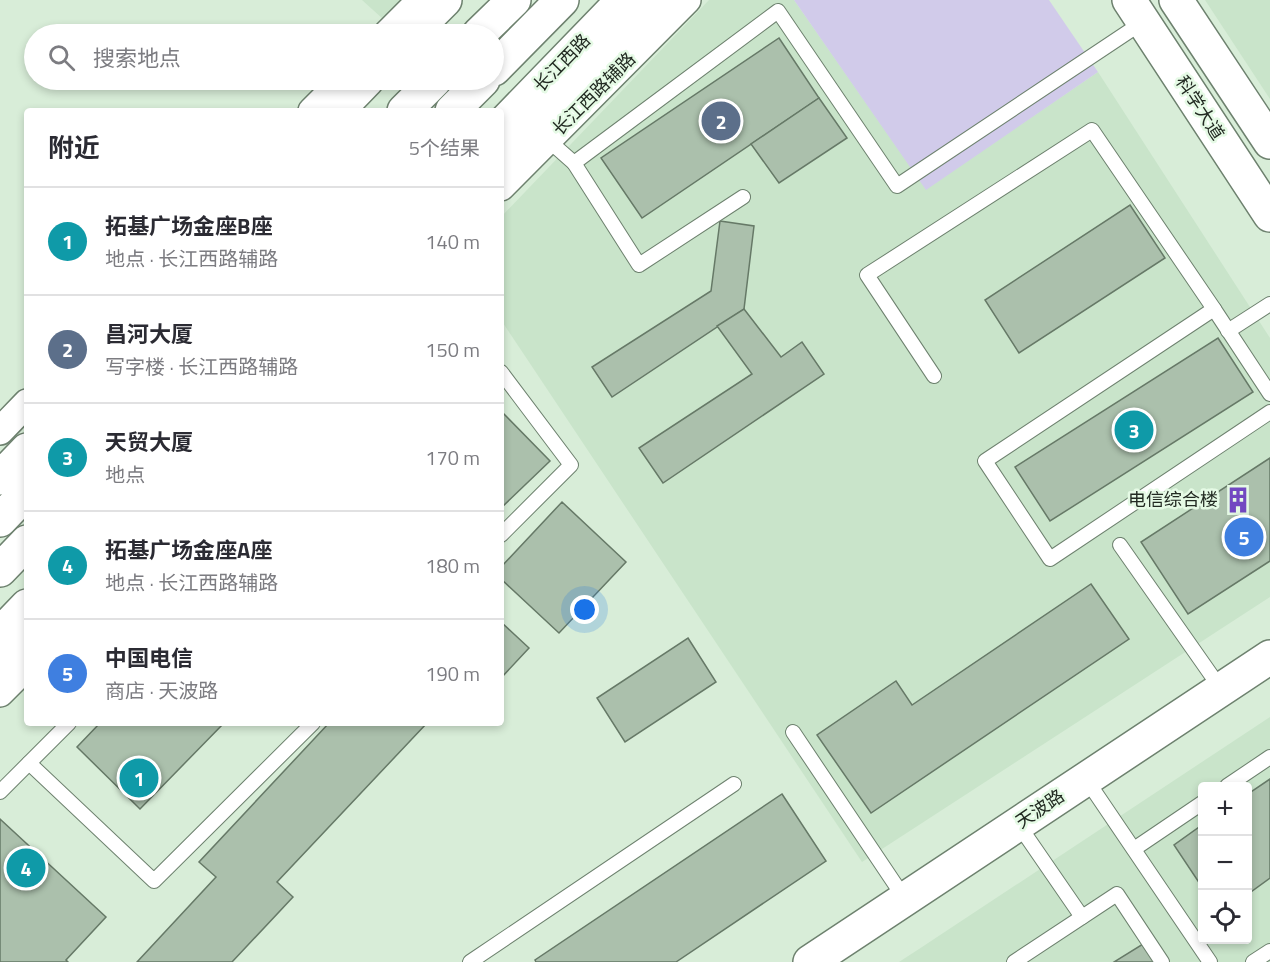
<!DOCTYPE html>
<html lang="zh">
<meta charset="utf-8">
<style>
:root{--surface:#fff;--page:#f7f7f7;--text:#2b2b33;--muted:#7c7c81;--line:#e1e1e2;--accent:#1a73e8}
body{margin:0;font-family:"Titillium Web","Noto Sans SC",sans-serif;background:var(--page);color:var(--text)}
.controls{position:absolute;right:18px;bottom:18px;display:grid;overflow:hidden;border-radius:6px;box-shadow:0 3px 9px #0003}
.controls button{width:54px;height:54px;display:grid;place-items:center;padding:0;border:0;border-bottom:2px solid var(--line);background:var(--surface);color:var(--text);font:30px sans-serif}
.you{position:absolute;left:585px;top:610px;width:21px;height:21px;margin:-15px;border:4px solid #fff;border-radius:50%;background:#1a73e8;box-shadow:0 0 0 9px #1a73e833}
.badge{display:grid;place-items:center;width:39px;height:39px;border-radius:50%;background:var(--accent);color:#fff;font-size:20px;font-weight:700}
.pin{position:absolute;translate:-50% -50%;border:3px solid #fff;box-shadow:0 2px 6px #0006}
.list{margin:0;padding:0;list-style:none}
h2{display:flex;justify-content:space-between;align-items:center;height:78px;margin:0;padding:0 24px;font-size:26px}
h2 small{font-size:20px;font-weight:400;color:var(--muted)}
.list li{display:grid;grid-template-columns:39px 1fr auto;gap:18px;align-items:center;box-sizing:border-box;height:108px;padding:0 24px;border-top:2px solid var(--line)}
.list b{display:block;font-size:22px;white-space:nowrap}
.list p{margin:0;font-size:20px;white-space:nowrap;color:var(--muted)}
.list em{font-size:20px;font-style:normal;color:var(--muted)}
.icon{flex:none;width:33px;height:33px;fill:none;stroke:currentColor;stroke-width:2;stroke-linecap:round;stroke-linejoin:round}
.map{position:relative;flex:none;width:1270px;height:962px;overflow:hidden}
.search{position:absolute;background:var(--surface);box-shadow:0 3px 9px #0003;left:24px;top:24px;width:480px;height:66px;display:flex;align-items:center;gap:15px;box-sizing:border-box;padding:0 21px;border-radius:33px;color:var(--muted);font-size:22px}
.panel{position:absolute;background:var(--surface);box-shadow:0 3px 9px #0003;left:24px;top:108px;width:480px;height:618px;border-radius:6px}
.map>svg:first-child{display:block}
.built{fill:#c9e4ca;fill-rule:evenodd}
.green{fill:#d1cbea}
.building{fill:#abc0ac;stroke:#667967;stroke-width:1.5}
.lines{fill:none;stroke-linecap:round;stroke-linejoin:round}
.lane-casing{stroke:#6d816e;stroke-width:16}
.street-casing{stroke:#6d816e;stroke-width:30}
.secondary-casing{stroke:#6d816e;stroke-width:36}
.primary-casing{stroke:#6d816e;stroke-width:36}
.highway-casing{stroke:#6d816e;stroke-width:36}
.lane{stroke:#fff;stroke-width:14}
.street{stroke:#fff;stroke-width:27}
.secondary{stroke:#fff;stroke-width:33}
.primary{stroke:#fff;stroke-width:33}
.highway{stroke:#fff;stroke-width:33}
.labels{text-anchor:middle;stroke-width:5;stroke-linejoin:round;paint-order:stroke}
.street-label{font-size:18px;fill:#222a22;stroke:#e5fae5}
.poi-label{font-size:18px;fill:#222a22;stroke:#e5fae5;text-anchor:end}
</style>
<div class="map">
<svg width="1270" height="962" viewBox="0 0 1270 962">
<rect width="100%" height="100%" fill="#d8edd8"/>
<g class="built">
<path d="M362,0H421L393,28Z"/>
<path d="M709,0H794L926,189L1098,72L1270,338V597L862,862L501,320V217Z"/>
<path d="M1205,0H1270V99Z"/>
<path d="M1270,717V962H899L919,949ZM1202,786H1248V940H1202Z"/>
</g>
<path class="green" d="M794,0H1049L1098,72L926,190Z"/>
<g class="building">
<path d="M779,38L819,98L642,218L601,158Z"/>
<path d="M819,98L847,138L779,183L751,144Z"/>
<path d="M1130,205L1165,258L1019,353L985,300Z"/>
<path d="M720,221L754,226L744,309L612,397L592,367L711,291Z"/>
<path d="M744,309L781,357L802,342L824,374L663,483L639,448L752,374L717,326Z"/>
<path d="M1218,338L1253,392L1050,521L1015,467Z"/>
<path d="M501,411L550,461L501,508Z"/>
<path d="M1270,458V561L1188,614L1141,542Z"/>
<path d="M562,502L626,562L559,633L501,579V567Z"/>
<path d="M1091,584L1129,639L871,813L817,735L896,681L912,705Z"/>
<path d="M501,622L529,648L501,678Z"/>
<path d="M688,638L716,682L625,742L597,698Z"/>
<path d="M100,723H224L140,809L77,747Z"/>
<path d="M329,723H427L277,882L293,897L232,962H137L216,877L199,862Z"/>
<path d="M1270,779V878L1248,894V794Z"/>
<path d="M782,794L826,861L676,962H536L535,960Z"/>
<path d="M0,819L106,917L66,960L68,962H0Z"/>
<path d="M1202,825V887L1174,845Z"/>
<path d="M1143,944L1155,962H1114Z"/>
</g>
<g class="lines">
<g class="lane-casing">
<g id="lane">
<path d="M548,140L574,163L778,11L897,186L1143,22"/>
<path d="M574,163L639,265L743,197"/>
<path d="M1228,331L1270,304"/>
<path d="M501,372L571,465L501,535"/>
<path d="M934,376L867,275L1092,130L1214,309"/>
<path d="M1270,394L1214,309L985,461L1050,559L1270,412"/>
<path d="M1120,545L1221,689"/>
<path d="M793,732L905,899"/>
<path d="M29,763L154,881L313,723"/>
<path d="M1086,779L1210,962"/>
<path d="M1227,786L1270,757"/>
<path d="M0,792L69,723"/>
<path d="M1018,824L1082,917"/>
<path d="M1134,849L1202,803"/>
<path d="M470,962L734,784"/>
<path d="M1014,962L1117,894L1162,962"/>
<path d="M1253,962L1270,951"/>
</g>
</g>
<g class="street-casing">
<g id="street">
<path d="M387,34L421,0"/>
<path d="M312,111L343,80"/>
<path d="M501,187L687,0"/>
<path d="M0,431L27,403"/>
<path d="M0,693L27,666"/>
</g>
</g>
<g class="secondary-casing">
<path id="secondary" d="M810,962L1270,657"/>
</g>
<g class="primary-casing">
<g id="primary">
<path d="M1129,0L1270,215"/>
<path d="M1176,0L1270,142"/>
</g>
</g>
<g class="highway-casing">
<g id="highway">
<path d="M411,34L445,0"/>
<path d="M479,34L514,0"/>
<path d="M494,69L562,0"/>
<path d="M337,111L367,80"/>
<path d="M404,111L435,80"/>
<path d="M452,111L483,80"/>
<path d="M501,126L623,0"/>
<path d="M501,160L660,0"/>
<path d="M0,478L27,450"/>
<path d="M0,520L27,492"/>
<path d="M0,570L27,542"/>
<path d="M0,634L27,606"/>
<path d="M0,664L27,637"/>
</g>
</g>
<use href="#lane" class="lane"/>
<use href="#street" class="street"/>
<use href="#secondary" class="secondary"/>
<use href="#primary" class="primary"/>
<use href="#highway" class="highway"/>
</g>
<defs>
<g id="building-bare" transform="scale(2.07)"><path d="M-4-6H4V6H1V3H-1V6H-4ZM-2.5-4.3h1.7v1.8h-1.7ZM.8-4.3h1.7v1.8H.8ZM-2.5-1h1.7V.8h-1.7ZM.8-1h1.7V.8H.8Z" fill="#7248c1" stroke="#e5fae5" stroke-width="2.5" paint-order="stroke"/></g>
</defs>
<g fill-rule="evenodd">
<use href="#building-bare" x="1238" y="500"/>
</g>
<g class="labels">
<g class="street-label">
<text transform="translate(562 63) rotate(-46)" y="6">长江西路</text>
<text transform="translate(594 94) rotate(-45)" y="6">长江西路辅路</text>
<text transform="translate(1200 108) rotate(57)" y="6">科学大道</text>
<text transform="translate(1040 809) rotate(-34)" y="6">天波路</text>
</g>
<g class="poi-label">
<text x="1218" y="506">电信综合楼</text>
</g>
</g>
</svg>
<div class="controls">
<button>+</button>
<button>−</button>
<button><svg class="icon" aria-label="locate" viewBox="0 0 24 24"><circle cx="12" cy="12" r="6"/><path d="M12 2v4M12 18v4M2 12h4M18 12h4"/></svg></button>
</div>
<div class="you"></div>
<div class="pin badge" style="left:139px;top:778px;background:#0f9aa8">1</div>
<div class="pin badge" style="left:721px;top:121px;background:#5c6f8a">2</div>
<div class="pin badge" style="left:1134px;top:430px;background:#0f9aa8">3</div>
<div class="pin badge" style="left:26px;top:868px;background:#0f9aa8">4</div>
<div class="pin badge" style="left:1244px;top:537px;background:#3f7fe0">5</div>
<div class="search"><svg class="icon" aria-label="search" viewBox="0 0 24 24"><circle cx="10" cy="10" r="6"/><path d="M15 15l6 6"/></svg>搜索地点</div>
<section class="panel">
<h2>附近<small>5个结果</small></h2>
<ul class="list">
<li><span class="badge" style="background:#0f9aa8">1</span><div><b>拓基广场金座B座</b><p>地点 · 长江西路辅路</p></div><em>140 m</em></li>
<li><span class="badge" style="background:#5c6f8a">2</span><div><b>昌河大厦</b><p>写字楼 · 长江西路辅路</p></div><em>150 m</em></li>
<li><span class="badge" style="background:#0f9aa8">3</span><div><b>天贸大厦</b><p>地点</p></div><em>170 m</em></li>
<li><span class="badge" style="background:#0f9aa8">4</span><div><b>拓基广场金座A座</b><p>地点 · 长江西路辅路</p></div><em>180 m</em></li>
<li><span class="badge" style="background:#3f7fe0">5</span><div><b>中国电信</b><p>商店 · 天波路</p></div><em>190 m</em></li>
</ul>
</section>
</div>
